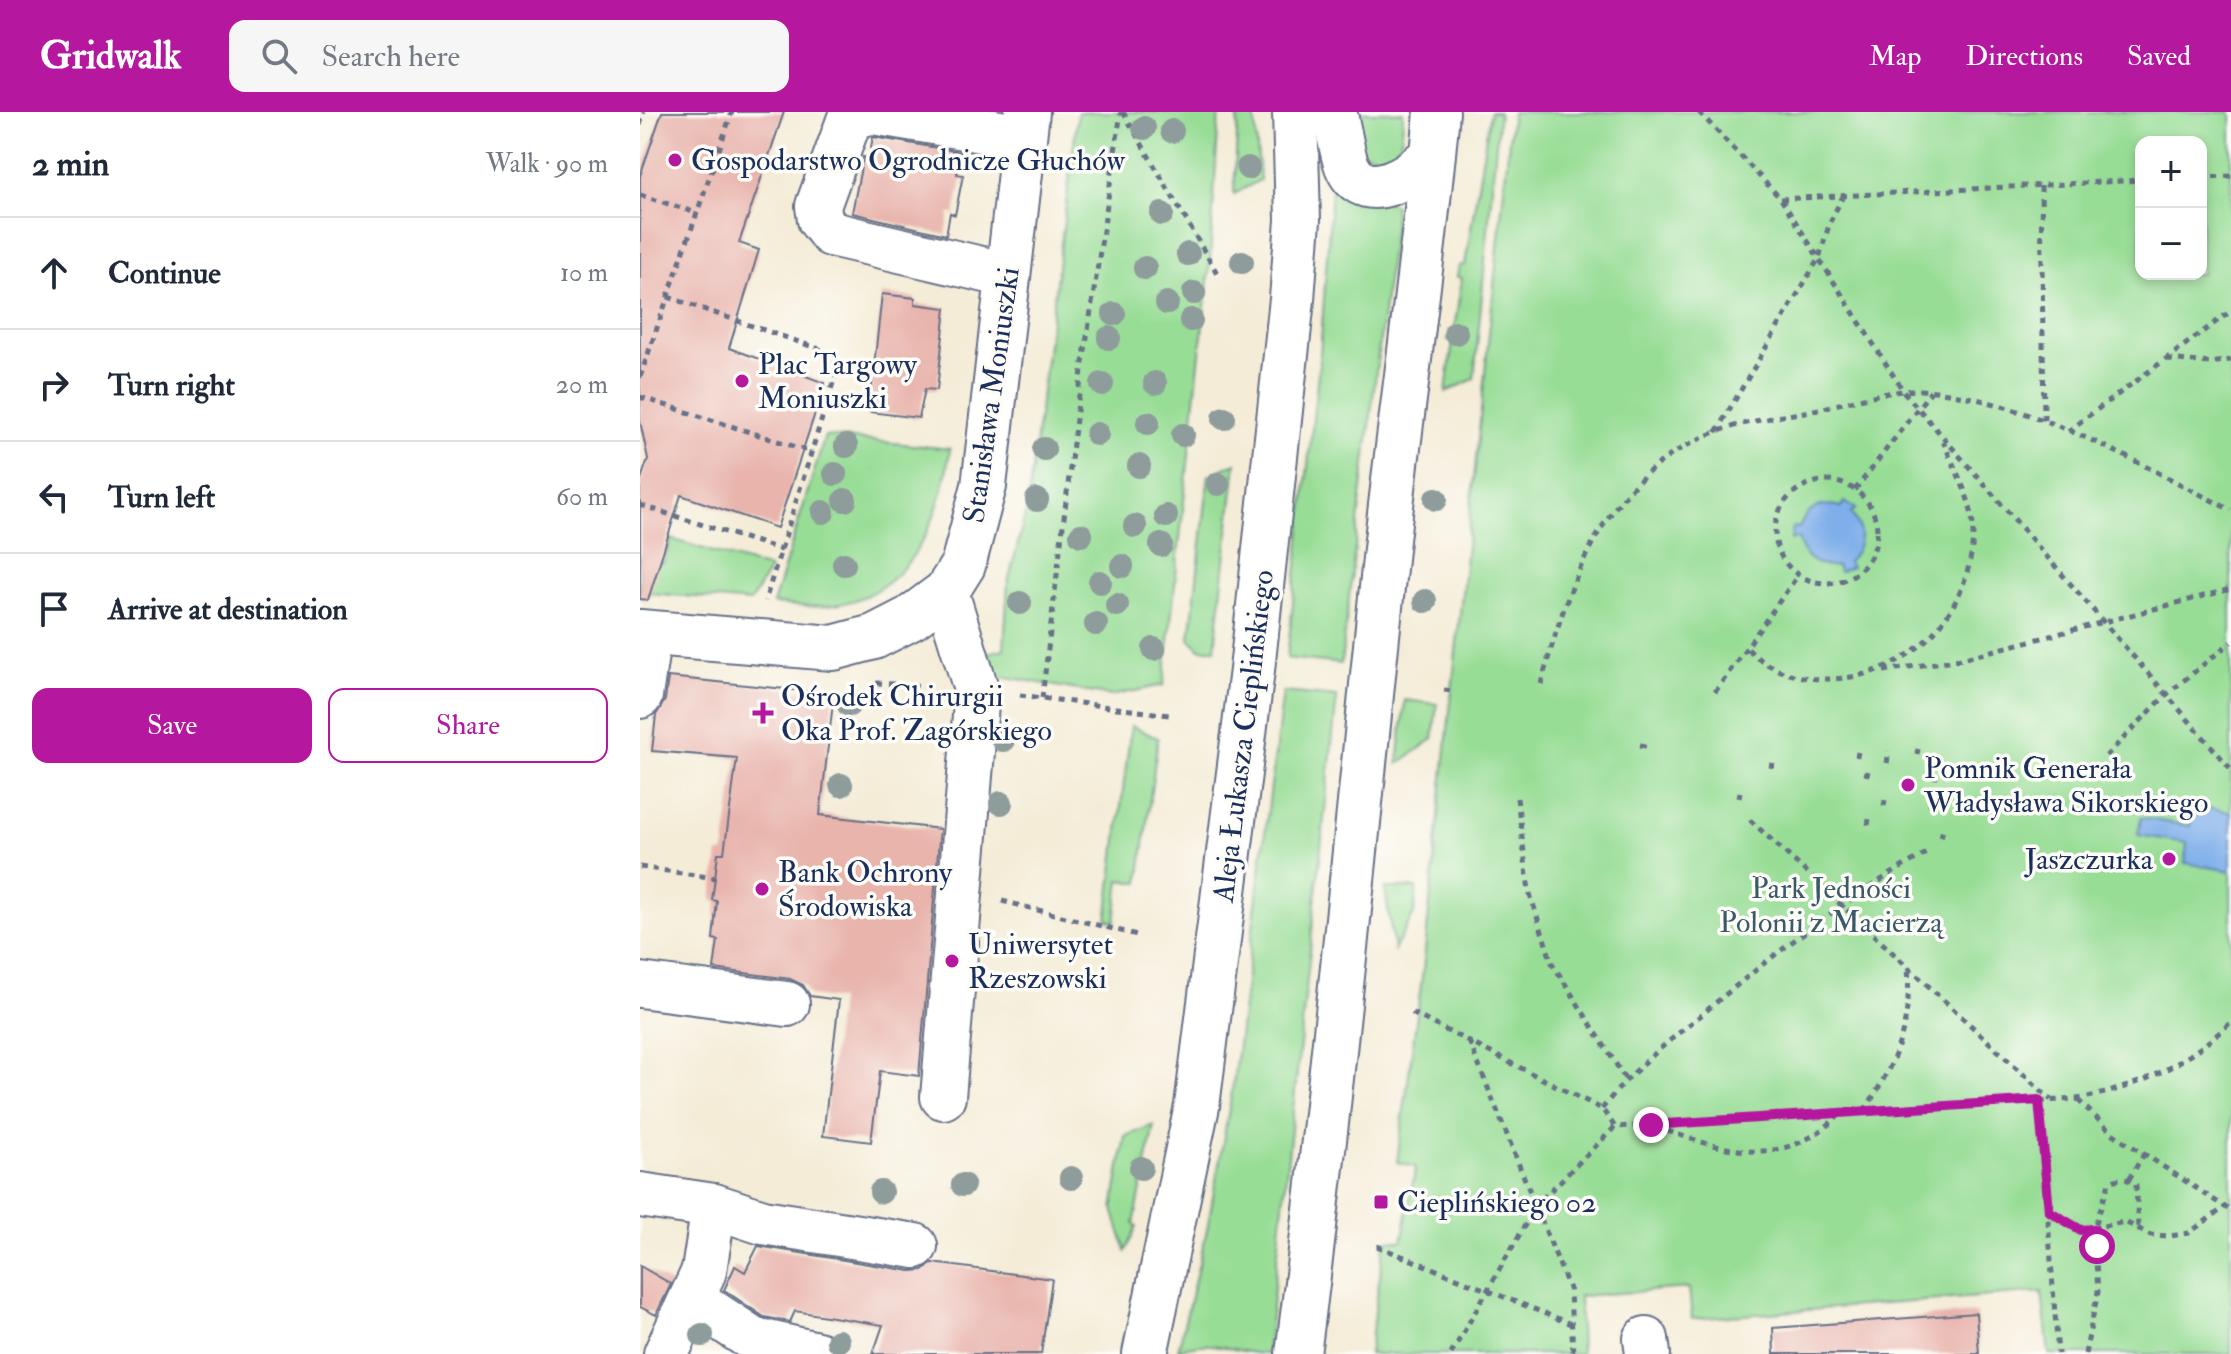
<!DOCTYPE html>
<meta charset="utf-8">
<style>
:root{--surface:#fff;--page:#f6f6f7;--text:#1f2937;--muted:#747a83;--line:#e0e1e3;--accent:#b5179e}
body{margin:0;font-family:"IM FELL Double Pica",serif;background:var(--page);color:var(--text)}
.controls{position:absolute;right:24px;top:24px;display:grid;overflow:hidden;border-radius:16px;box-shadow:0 4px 12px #0003}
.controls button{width:72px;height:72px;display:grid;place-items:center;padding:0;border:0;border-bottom:2px solid var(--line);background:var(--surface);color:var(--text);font:40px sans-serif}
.stop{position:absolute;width:24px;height:24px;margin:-18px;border:6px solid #b5179e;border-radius:50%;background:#fff}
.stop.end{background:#b5179e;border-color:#fff;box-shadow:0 2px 8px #0008}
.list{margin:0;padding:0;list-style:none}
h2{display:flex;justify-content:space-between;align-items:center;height:104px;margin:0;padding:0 32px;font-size:34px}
h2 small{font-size:26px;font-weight:400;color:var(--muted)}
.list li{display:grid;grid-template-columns:52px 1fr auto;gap:24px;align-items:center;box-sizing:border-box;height:112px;padding:0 32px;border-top:2px solid var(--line)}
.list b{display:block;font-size:30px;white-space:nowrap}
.list em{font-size:26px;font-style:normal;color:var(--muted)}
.actions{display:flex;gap:16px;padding:24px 32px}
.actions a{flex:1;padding:18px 0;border:2px solid var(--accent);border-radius:16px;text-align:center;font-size:28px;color:var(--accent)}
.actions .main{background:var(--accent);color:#fff}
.icon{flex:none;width:44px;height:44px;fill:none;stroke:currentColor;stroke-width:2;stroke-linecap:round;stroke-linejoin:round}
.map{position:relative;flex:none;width:1591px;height:1242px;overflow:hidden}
header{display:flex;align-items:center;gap:48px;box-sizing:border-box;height:112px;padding:0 40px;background:var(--accent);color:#fff}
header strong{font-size:38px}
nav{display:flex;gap:44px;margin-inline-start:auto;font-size:28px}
.search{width:560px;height:72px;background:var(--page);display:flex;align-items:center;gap:20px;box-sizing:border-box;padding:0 28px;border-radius:16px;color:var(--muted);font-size:30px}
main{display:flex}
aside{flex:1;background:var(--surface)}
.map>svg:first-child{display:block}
.green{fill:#98dd96;stroke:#5a867a;stroke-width:2;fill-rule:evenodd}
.water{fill:#7fafea;stroke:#4d6fa4;stroke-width:2}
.building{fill:#e8b4ac}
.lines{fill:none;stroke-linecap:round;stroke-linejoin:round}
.minor-casing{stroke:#677188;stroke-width:48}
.major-casing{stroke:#677188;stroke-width:48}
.path{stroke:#677188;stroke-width:5;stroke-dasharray:6 6;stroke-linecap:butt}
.minor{stroke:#fff;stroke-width:44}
.major{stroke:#fff;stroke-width:44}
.tree{fill:#8e9c9c}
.route{stroke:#b5179e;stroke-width:10}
.poi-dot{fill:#b5179e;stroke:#fdfcf7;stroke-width:3}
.labels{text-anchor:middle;stroke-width:7;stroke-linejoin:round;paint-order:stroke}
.poi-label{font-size:30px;fill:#1b2f5e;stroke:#fdfcf7;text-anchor:start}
.street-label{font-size:30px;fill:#1b2f5e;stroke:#fdfcf7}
.park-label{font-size:30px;fill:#3a5a6c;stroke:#fdfcf7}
</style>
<header>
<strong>Gridwalk</strong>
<div class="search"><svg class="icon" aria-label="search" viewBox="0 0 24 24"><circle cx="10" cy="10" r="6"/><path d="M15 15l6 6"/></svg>Search here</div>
<nav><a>Map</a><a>Directions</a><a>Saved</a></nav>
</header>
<main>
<aside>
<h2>2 min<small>Walk · 90 m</small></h2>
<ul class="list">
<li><svg class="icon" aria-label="ahead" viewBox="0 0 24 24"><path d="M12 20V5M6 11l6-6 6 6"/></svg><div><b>Continue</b></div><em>10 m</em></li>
<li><svg class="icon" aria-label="right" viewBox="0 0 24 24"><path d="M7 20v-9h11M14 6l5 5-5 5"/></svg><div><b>Turn right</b></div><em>20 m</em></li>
<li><svg class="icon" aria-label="left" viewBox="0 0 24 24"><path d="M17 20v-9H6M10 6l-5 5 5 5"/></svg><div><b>Turn left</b></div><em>60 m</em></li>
<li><svg class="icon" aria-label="arrive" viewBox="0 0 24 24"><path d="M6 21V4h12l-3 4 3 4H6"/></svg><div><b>Arrive at destination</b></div></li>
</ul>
<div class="actions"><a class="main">Save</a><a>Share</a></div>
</aside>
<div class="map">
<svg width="1591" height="1242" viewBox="0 0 1591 1242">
<rect width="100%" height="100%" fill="#fdfcf7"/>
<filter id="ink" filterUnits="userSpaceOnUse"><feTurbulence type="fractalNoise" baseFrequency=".0125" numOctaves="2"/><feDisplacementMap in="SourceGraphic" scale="16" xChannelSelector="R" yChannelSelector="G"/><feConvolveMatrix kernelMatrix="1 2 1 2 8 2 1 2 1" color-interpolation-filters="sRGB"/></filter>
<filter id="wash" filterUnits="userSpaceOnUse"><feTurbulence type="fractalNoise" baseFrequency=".006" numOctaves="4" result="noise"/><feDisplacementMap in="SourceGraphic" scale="32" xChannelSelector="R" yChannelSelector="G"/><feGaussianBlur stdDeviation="1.8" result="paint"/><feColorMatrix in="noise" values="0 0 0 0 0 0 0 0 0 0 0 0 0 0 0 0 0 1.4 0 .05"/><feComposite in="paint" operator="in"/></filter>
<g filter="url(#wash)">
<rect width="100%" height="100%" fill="#f4ecd7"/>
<g class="green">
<path d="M438,0H579L570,149L524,573L471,584L344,561L339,543L364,537L368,471L387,396Z"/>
<path d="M598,0H614L620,68L594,82Z"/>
<path d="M712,0H763C762,19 765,39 744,47L722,40Z"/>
<path d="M850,0H859L834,267L806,280L813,229L808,228L810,218H814L822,166L817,165L819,154L825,153Z"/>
<path d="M872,0H1591V1242H1409L1402,1180L1052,1207L1049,1176L939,1184L941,1242H729L745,1128L762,1129L776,1055L757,1050L783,858ZM1501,30H1561V162H1501Z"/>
<path d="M692,74L701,81L754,92L755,102L701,552L647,546L680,243Z"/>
<path d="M185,324L310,337C301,408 270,485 188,494C170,496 151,493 133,492Z"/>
<path d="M596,351L575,537H560L550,527L569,363Z"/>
<path d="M31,427L130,457L110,490L0,480V445L23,451Z"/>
<path d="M643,580L697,585L627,1242C592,1242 576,1224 538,1238L567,1118L592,980Z"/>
<path d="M765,588L797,592L793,627L758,652Z"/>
<path d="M491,614L518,626L499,771L480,768L475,810L467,808Z"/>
<path d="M745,776H777L774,802L754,838Z"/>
<path d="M514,1013L494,1112L497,1115L486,1139L473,1097L485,1024Z"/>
</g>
<g class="water">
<path d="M1205,390L1216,397L1211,401C1225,418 1222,435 1208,450L1211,455L1199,460L1197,454C1176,456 1163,447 1158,426L1151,428L1153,415L1159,416C1167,396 1182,390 1202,395Z"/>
<path d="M1553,694L1591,700V759L1545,751L1547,731L1498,723L1501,706L1550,714Z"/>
</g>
<g id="blocks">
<g class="building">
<path d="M22,0H144L99,131L119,138L89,236L185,271L137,416L41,383L8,488L0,487V370L8,347L0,309V64Z"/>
<path d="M233,25L321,40L317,62L323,63L315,103L310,101L306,123L212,101L223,45L229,46Z"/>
<path d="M242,182L275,186V192L306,196L297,278L285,277L279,306L229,300Z"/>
<path d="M28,565L194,582L180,703L300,717L279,964L240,959L231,1030L183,1024L199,888L170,884L163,873L150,867L74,857L78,828L73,827L77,789L72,788L75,766L78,741H84L97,646L12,639L16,603L25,588Z"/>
<path d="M118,1134L271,1159L283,1158L293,1151L412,1167L401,1242H233L243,1213L155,1199L150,1210L124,1205L84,1178L95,1154L105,1160Z"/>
<path d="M0,1154L31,1172L16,1203L0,1195Z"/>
<path d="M1336,1201L1339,1242H1134L1133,1216Z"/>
</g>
</g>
</g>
<g filter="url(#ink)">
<use href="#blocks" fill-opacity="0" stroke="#677188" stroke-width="2"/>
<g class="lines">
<g class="minor-casing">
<g id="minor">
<path d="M230,0L210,6L178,94L180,108L191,122L367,163"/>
<path d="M233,0L384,25"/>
<path d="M0,520L193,536L234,525L271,506L306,480L323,453L344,374L387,0"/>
<path d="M0,584L9,521"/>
<path d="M0,873L147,892"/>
<path d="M303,985L336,592V577L306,480"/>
<path d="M0,1083L74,1094L123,1110L275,1134"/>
<path d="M52,1187L114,1228L177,1242"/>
<path d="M1006,1227L1008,1242"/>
<path d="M26,1242L64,1159L74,1094"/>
</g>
</g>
<g class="major-casing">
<g id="major">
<path d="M694,0C699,15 702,45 708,56C726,95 777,61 793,41"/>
<path d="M505,1242L557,994L612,558L652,187L658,108L655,0"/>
<path d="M658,1242C693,974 718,705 746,437C762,291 784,146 797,0"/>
</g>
</g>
<g class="path">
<path d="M483,0L577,161"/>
<path d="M1059,0L1141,87L1264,280L1591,657"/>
<path d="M0,13L4,0"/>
<path d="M1561,65L1591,64"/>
<path d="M1401,74L1404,308"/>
<path d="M0,83L57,101"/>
<path d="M1141,87L1501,68"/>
<path d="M28,185L188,240L198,255L125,489"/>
<path d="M1527,247L1570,251L1591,248"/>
<path d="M0,265L92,0"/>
<path d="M0,285L172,340"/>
<path d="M1428,319L1591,199"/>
<path d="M1076,320L1179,146L1190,110L1203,84"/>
<circle cx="1186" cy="420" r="51"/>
<path d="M1215,378L1291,279"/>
<path d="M0,393L142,438"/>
<path d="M1108,537C1131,560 1160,568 1191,567C1273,564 1334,498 1333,415C1332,386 1314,356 1303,329"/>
<path d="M1244,559L1321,547L1591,477"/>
<path d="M236,571L290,574"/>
<path d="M901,572C930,467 964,363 1076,320C1105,309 1139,305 1170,299C1208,291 1255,274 1295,279C1401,294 1497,351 1591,398"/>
<path d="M804,578L812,579"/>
<path d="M1075,580L1158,463"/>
<path d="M380,583L529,603"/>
<path d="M402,586L442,258L481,0"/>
<path d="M1000,633L1006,634"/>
<path d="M1275,639L1280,640"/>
<path d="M1466,644L1526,583L1591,530"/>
<path d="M1217,645L1218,640"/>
<path d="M1247,651L1249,639"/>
<path d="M1129,653L1137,654"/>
<path d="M1312,660L1314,649"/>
<path d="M1224,661L1230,662"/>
<path d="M1292,664L1302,666"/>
<path d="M1099,685L1100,680"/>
<path d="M877,686L889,779L912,851L986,968"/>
<path d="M1288,691L1298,692"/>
<path d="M1244,694L1245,688"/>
<path d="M1110,708L1411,988"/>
<path d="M1228,713L1230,702"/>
<path d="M1301,725L1304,714"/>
<path d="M0,755L75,766"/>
<path d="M362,789L501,824"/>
<path d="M772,901L962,997L975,1015"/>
<path d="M829,929L930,1179L933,1242"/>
<path d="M1399,988L1418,1242"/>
<path d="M1438,988L1472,1021L1591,1099"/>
<path d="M962,997C989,961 1025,932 1060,904C1132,843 1207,785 1290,739"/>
<path d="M1224,999C1255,953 1272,912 1268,855"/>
<path d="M1016,1015C1085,1039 1143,1060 1201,1001"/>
<path d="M1489,1067L1504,1042"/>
<path d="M1409,1099L1441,1118L1485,1110L1511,1123L1530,1124L1549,1121L1585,1095"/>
<path d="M737,1134L931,1212"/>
<path d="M811,1242L897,1092L975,1015L1437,987C1499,976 1545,953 1591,910"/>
<path d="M1445,1242L1458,1180L1454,1117L1469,1071C1480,1065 1486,1065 1496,1073L1498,1116"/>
</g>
<use href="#minor" class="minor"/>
<use href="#major" class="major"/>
</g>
<g class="tree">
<circle cx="504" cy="16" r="12"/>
<circle cx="532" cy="19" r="12"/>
<circle cx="608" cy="56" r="12"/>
<circle cx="522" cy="102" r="12"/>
<circle cx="548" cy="142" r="12"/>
<circle cx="602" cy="150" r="12"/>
<circle cx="505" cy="156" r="12"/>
<circle cx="554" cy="181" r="12"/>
<circle cx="527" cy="191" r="12"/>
<circle cx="474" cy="202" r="12"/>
<circle cx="551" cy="208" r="12"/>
<circle cx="816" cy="221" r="12"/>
<circle cx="469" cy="226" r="12"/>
<circle cx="515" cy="271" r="12"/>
<circle cx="462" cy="272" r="12"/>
<circle cx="584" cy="306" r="12"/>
<circle cx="508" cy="311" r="12"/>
<circle cx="457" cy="322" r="12"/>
<circle cx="543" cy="323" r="12"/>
<circle cx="206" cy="334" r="12"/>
<circle cx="404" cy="337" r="12"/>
<circle cx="499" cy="354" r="12"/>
<circle cx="195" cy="362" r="12"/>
<circle cx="578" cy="372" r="12"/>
<circle cx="796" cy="387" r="12"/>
<circle cx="205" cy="388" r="12"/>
<circle cx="397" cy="388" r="12"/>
<circle cx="183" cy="400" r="12"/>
<circle cx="526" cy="404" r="12"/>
<circle cx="495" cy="414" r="12"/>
<circle cx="441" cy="423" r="12"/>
<circle cx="521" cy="433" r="12"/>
<circle cx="204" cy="452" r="12"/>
<circle cx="482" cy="454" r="12"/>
<circle cx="460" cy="470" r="12"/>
<circle cx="785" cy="489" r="12"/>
<circle cx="380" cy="491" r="12"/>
<circle cx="477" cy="493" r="12"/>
<circle cx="456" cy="512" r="12"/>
<circle cx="514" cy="537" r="12"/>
<circle cx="209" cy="593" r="12"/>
<circle cx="363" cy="628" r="12"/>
<circle cx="201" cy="673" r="12"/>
<circle cx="361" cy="691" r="12"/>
<circle cx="501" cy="1056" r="12"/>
<circle cx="431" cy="1066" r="12"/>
<circle cx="323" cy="1073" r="12"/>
<circle cx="241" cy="1080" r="12"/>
<circle cx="62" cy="1223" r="12"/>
<circle cx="198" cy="1229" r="12"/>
</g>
</g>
<g class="lines" filter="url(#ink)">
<path class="route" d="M1011,1013L1399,988L1409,1099L1441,1118L1454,1117L1457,1134"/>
</g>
<g class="poi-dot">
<circle cx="35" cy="48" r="8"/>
<circle cx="102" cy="269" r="8"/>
<path d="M119 589h8v8h8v8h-8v8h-8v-8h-8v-8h8z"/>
<circle cx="1268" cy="673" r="8"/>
<circle cx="1529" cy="747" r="8"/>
<circle cx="122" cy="777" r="8"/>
<circle cx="312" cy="849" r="8"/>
<rect x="733" y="1082" width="16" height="16" rx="4"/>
</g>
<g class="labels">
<g class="poi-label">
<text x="51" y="58">Gospodarstwo Ogrodnicze Głuchów</text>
<text x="118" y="262">Plac Targowy<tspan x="118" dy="34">Moniuszki</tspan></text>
<text x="141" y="594">Ośrodek Chirurgii<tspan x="141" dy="34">Oka Prof. Zagórskiego</tspan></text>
<text x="1284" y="666">Pomnik Generała<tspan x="1284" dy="34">Władysława Sikorskiego</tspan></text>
<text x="1513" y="757" text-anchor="end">Jaszczurka</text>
<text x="138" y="770">Bank Ochrony<tspan x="138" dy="34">Środowiska</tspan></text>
<text x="328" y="842">Uniwersytet<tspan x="328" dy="34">Rzeszowski</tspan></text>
<text x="757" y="1100">Cieplińskiego 02</text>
</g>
<g class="street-label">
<text transform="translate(351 283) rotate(-82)" y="10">Stanisława Moniuszki</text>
<text transform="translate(603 624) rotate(-83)" y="10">Aleja Łukasza Cieplińskiego</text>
</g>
<g class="park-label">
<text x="1191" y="786">Park Jedności<tspan x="1191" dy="34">Polonii z Macierzą</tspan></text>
</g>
</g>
</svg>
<div class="controls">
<button>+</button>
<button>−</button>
</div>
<div class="stop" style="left:1457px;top:1134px"></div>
<div class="stop end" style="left:1011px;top:1013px"></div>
</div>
</main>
